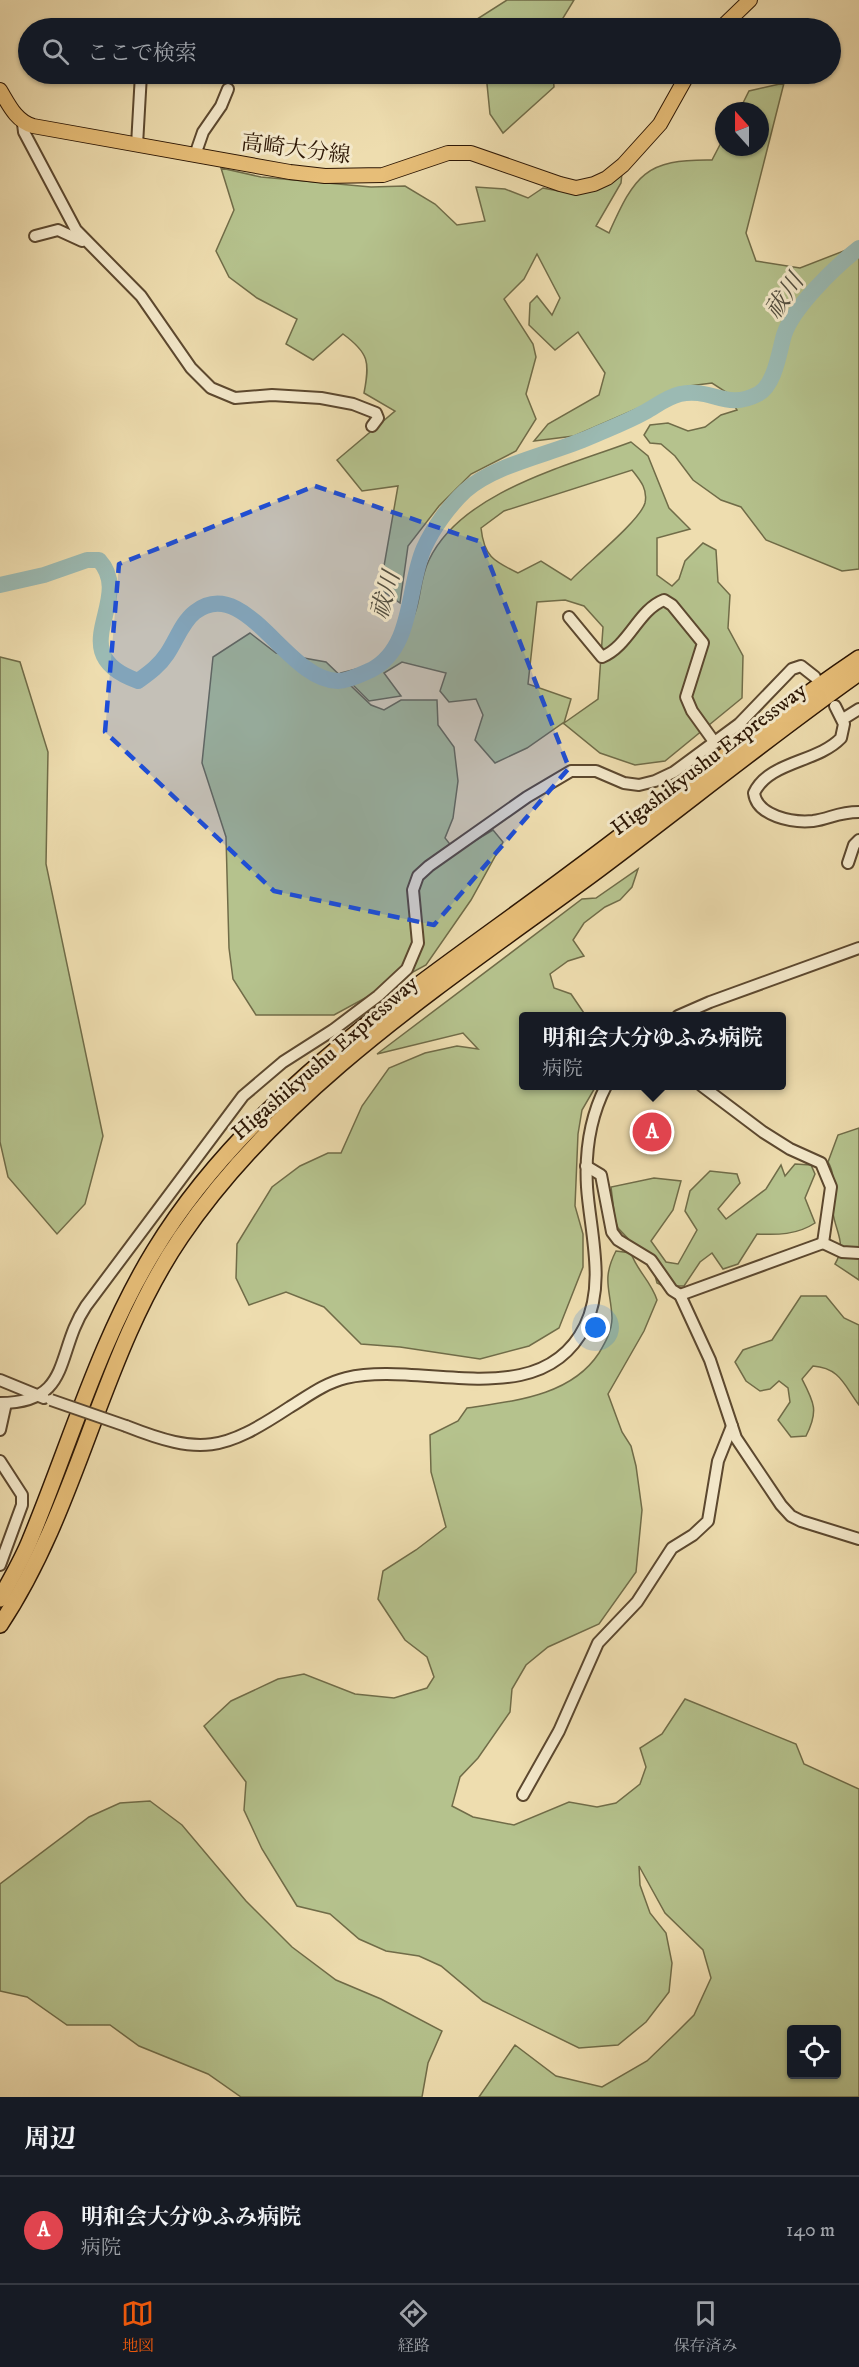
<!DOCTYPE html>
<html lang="ja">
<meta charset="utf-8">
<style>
:root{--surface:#171b24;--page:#20242c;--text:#f1f3f6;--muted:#9ea1a6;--line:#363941;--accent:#ea580c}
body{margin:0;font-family:"IM FELL DW Pica","Noto Serif JP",serif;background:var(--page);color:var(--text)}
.controls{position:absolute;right:18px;bottom:18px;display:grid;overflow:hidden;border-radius:6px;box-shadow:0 2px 4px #0004}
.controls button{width:54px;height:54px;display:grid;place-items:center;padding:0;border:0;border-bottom:2px solid var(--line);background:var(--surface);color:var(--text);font:30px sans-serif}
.compass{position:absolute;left:715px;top:102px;width:54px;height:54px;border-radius:50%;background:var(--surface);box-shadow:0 2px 4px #0004;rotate:339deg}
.you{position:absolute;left:596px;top:1328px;width:21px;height:21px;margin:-15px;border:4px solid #fff;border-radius:50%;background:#1a73e8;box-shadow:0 0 0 9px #1a73e833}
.badge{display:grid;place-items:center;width:39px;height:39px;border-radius:50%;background:var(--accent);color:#fff;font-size:20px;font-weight:700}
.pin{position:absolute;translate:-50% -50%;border:3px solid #fff;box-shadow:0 2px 6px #0006}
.popup{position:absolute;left:519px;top:1012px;width:267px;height:78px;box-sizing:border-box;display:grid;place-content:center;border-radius:6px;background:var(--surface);filter:drop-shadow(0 2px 4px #0005);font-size:20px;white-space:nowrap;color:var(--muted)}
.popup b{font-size:22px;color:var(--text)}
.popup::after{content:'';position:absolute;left:50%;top:100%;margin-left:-12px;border:12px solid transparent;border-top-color:var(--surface)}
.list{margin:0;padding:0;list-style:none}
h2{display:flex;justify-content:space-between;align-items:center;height:78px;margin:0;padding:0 24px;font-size:26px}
h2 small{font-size:20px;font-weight:400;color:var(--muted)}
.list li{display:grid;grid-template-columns:39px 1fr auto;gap:18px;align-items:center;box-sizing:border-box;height:108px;padding:0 24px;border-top:2px solid var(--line)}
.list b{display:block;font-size:22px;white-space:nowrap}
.list p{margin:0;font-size:20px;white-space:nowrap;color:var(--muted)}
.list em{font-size:20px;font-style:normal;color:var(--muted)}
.icon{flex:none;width:33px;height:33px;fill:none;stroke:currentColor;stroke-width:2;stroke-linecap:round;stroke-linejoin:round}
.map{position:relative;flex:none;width:859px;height:2097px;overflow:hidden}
.search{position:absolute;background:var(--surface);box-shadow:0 2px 4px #0004;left:18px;right:18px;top:18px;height:66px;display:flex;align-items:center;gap:15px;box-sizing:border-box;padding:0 21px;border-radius:33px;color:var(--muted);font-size:22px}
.sheet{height:186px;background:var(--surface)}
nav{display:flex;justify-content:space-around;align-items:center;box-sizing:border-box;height:84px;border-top:2px solid var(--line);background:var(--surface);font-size:16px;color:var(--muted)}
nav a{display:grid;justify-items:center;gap:3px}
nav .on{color:var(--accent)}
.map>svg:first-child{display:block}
.green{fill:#b5c28d;stroke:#706c48;stroke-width:1.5;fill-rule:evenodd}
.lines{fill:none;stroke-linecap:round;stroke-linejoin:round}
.river{stroke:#9bbab3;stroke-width:16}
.minor-casing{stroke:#5c482f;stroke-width:14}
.major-casing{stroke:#2c1604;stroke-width:16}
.highway-casing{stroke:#2c1604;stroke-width:18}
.minor{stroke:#f4e9cb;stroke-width:10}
.major{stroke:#e7be78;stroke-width:14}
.highway{stroke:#e7be78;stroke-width:15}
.minor-bridge-casing{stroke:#5c482f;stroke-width:14;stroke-linecap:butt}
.minor-bridge{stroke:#f4e9cb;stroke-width:10}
.marked{fill:#1d4ed8;fill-opacity:0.2;stroke:#1d4ed8;stroke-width:4.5;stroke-dasharray:12 8;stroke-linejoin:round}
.labels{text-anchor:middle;stroke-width:6;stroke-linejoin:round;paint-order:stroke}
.street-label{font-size:22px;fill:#2c1604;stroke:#f4e9cb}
.water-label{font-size:24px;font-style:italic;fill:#534f41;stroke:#f4e9cb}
</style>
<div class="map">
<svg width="859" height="2097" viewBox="0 0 859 2097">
<rect width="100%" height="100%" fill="#eeddaf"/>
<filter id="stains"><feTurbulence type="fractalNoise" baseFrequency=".00333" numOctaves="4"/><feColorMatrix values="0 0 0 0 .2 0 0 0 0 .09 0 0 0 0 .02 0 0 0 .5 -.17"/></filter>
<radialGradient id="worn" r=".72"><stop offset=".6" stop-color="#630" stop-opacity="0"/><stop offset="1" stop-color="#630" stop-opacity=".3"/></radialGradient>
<g class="green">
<path d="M507,0H574L557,28H463Z"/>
<path d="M486,74H553L554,87L503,133L490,114Z"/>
<path d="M784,83L746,233L756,261L800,268L859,245V569L842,571L766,540L741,507L721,500L693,480L675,456L661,444L650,443L644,435L650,425L668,423L688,431L705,427L721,415L737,410L726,392L712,383L689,386L574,436L534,441L548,424L599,395L605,373L578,332L555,350L529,325L530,303L537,296L552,315L560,298L537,254L524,279L504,299L533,344L536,357L526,394L536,419L516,451L471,474L439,506L408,546L400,603L380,589L398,486L362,491L337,460L395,411L364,393C370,362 369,353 343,334L313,360L286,344L297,319L257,298L229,277L216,251L234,210L221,168L261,177L371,187L405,186L435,204L457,225L485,221L476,187L505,189L528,198L543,188C577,196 593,191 622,173L621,183L596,226L609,233C635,175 645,159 712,160L724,137V147H760V111H739L749,91Z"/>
<path d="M631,442L648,456L669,508L690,529L657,538V575L672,586L679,579L685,561L703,543L716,550L718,582L730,595L728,628L743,656L742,698L665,761L635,765L600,753L563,723L527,748L495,763L475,740L483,715L476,699L449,702L440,691L446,673L402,662L384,673L401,696L369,701L341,673L388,661C398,646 409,630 415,613C421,597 420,578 429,560C461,492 567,466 631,442ZM632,470C640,480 648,489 645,503C640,521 586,564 571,580L541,561L518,573C493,561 484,556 481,528L504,511ZM565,600L584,606L603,627L598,699L564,723L571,699L528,684L537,602Z"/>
<path d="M250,633L276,653L326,662L371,705L384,710L401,700H437L438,725L454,747L458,781L453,818L445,838L456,852L493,830L503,842L471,900L426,965L334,1015H256L233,979L229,948L226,837L202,763L213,657Z"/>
<path d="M0,657L20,662L48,752L46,864L103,1136L85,1204L57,1234L8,1177L0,1142Z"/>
<path d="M638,869L632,887L620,900L605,907L584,923L573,940L584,956L568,961L550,974L554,988L571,994L586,1016H523V1086H596L582,1110L578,1134L575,1206L583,1234V1267L559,1328L529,1346L480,1359L400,1347L361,1344L324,1307L286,1292L249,1305L236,1278L237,1244L272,1187L300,1166L328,1153H341L362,1106L389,1068L425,1053L457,1046L478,1049L463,1033L377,1054L582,899L596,898Z"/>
<path d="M859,1128V1249L854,1258H859V1280L835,1264C847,1244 836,1233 833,1213C830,1195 838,1179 828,1162L838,1135Z"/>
<path d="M795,1164L811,1165L815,1174L805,1198L815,1223C797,1235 777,1235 757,1234L738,1264L723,1269L712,1253L700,1262L684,1286H663L657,1283L652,1264L618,1228L615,1220L611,1187L654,1178L681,1181L673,1210L651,1241L666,1262L678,1264L697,1230L685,1211L690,1191L710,1171L737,1174L740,1183L718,1209L726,1219L766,1189L781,1165L785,1176Z"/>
<path d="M616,1251L631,1253C637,1271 651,1281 657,1300L644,1331L608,1394L622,1432L631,1446L636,1466L642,1510L636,1572L599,1624L548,1647L526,1665L512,1689L510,1712L478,1758L460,1777L452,1806L473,1817L514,1825L569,1802L597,1807L616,1803L640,1784L646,1767L640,1748L662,1734L685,1699L796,1744L804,1764L859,1789V2097H479L515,2045L556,2076L602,2087L647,2061L676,2033L694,2015L711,1978L703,1950L665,1913L639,1866L640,1885L650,1913L666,1933L672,1963L669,1992L646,2022L618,2045L579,2048L483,2001L441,1966L419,1956L386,1951L359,1939L330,1914L297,1906L262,1849L244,1810L246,1782L204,1726L231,1701L278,1679L304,1674L355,1694L394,1698L427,1688L434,1677L427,1657L405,1640L378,1599L383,1571L416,1550L446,1527L431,1472L430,1435L458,1421L467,1408C514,1401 571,1396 599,1353C605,1343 612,1331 612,1318C611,1290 601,1280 616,1251ZM792,2030H836V2074H792Z"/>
<path d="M801,1296H826L844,1318L859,1325V1405C844,1385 840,1368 813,1366L802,1379C814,1402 819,1411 806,1436L791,1437L778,1420L790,1402L788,1388L779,1381L770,1389L760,1391L746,1381L735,1362L743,1350L772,1340Z"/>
<path d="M150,1801L182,1825L246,1901L292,1947L336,1980L381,1999L442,2031L428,2063L422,2097H241L208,2074L139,2046L110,2025H67L27,1997L0,1991V1884L89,1817L120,1803Z"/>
</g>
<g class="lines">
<path class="river" d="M0,585L44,575L87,560H99C136,600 59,653 138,681C149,673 159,666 167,654C176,641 182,622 195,612C245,573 287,681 338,681C349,681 362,674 371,670C414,648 407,586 424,548C433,528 449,506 465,491C495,464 552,454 590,437C608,429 627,422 645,412C656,406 667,397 680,394C711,387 726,411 758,394C775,385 779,352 784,335C793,307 836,266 859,248"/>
<g class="minor-casing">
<g id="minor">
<path d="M23,124L24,132L76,230L141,296L191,368L211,388L235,398L272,395L321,398L353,404L376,413L378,418L372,426"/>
<path d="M137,145L141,74"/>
<path d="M195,155L203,132L221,106L228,89"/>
<path d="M35,236L58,230L82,241"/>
<path d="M569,617L602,657C629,646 638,610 664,600L672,605L703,643L686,697L692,711L715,743"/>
<path d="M835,706L844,724L841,738C817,763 769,761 754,793C757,816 792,823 813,821C830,819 837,812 859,812"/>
<path d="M843,719L859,709"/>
<path d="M848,863L854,845L859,840"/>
<path d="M678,1016L710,1002L859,948"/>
<path d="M702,1086L763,1132L790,1149L821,1163L831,1187L823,1243L842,1252L859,1253"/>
<path d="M586,1166L601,1175L612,1232L618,1240L651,1260L672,1290L680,1295"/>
<path d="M823,1243L680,1295L710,1360L736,1438L781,1505L791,1516L801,1521L859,1539"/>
<path d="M0,1380L44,1398"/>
<path d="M0,1403C73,1403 55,1352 86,1306L243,1096L283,1062L333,1030L378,996L407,969L418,943L413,890L418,876L429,866L527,797L571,771H596L624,783L639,785L655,781L674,772L739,724L792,669L801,666L815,677"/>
<path d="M126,1426C202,1456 223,1451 290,1407C308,1396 325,1383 346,1378C421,1360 541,1415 585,1326C606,1284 590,1231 587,1187C585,1153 590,1117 606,1086"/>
<path d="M0,1430L6,1403"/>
<path d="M0,1461L22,1495V1505L0,1565"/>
<path d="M523,1795L559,1731L598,1643L637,1602L672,1548L693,1535L708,1521L718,1461L732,1426"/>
</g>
</g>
<g class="major-casing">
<g id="major">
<path d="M721,28L750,0"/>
<path d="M0,90C9,105 16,121 33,126L290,172L325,176L383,175L448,153H471L560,184L576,188L594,184L607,178L623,165L660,124L688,74"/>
</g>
</g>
<g class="highway-casing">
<g id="highway">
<path d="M0,1599C10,1580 22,1560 30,1540C70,1444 99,1341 154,1251C252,1089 426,982 575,870C670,800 761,724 859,658"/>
<path d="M0,1625C80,1505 100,1356 181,1237C282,1088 447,981 590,876C680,809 767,738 859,673"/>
</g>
</g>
<use href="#minor" class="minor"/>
<use href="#major" class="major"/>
<use href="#highway" class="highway"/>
<g class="minor-bridge-casing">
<path id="minor-bridge" d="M51,1400L126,1426"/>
</g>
<use href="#minor-bridge" class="minor-bridge"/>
</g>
<path class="marked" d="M315,486L481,542L569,768L434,925L274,891L105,732L119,564Z"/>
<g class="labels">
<g class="street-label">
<text transform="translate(296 148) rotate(7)" y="8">高崎大分線</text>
<text transform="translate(708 758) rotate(-37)" y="8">Higashikyushu Expressway</text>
<text transform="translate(324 1057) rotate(-41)" y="8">Higashikyushu Expressway</text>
</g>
<g class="water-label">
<text transform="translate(784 296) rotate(-56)" y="8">祓川</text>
<text transform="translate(385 595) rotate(-74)" y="8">祓川</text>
</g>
</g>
<rect width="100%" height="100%" filter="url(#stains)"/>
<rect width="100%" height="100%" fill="url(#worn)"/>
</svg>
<div class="controls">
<button><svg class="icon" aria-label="locate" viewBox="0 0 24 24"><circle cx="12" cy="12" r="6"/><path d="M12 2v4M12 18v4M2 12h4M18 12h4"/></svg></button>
</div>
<svg class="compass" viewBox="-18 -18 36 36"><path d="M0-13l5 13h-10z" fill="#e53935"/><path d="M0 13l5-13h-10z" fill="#9ea1a6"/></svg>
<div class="you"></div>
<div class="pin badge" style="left:652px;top:1132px;background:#e0444e">A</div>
<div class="popup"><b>明和会大分ゆふみ病院</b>病院</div>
<div class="search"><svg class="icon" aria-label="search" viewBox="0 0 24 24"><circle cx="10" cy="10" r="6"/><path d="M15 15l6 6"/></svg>ここで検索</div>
</div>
<section class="sheet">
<h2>周辺<small></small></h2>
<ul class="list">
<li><span class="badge" style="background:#e0444e">A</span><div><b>明和会大分ゆふみ病院</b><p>病院</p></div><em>140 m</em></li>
</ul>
</section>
<nav>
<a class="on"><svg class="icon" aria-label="map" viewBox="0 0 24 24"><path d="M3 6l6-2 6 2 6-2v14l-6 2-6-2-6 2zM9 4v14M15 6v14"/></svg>地図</a>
<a><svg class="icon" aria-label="directions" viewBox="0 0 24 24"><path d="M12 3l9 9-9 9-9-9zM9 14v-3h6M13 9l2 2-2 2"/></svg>経路</a>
<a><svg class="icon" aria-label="saved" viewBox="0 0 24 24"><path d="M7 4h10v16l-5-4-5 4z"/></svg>保存済み</a>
</nav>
